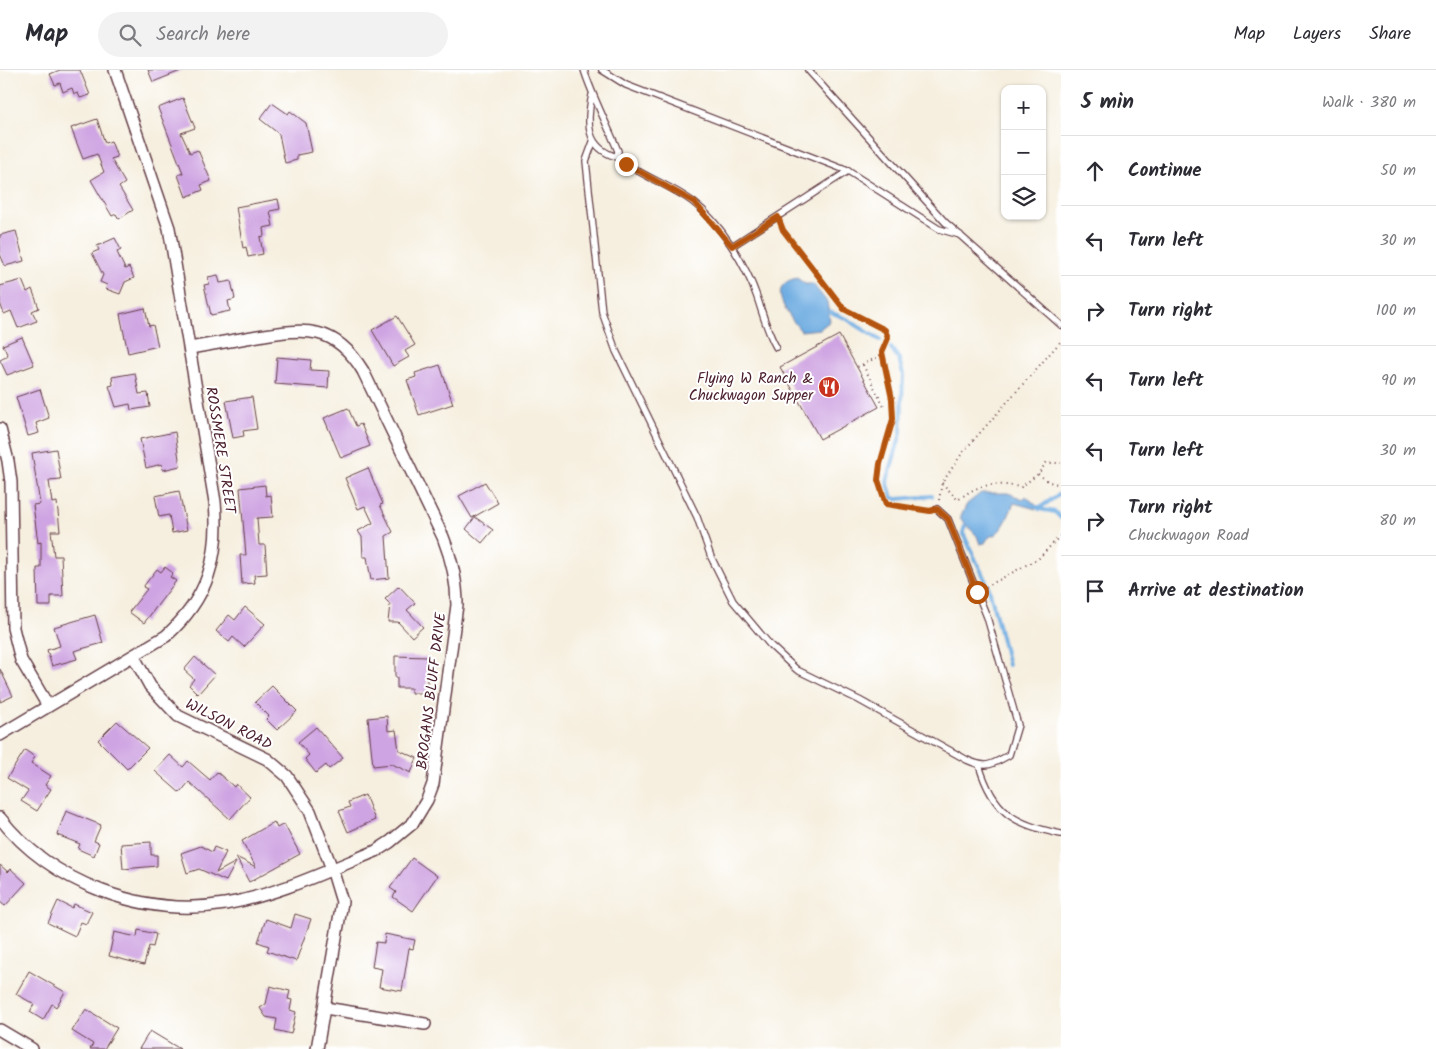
<!DOCTYPE html>
<meta charset="utf-8">
<style>
:root{--surface:#fff;--page:#f2f2f3;--text:#2b2b33;--muted:#7c7c81;--line:#e1e1e2}
body{margin:0;font-family:Kalam,sans-serif;background:var(--page);color:var(--text)}
.controls{position:absolute;right:15px;top:15px;display:grid;overflow:hidden;border-radius:10px;box-shadow:0 1px 4px #0004}
.controls button{width:45px;height:45px;display:grid;place-items:center;padding:0;border:0;border-bottom:1px solid var(--line);background:var(--surface);color:var(--text);font:25px sans-serif}
.stop{position:absolute;width:15px;height:15px;margin:-11px;border:4px solid #b45309;border-radius:50%;background:#fff}
.stop.end{background:#b45309;border-color:#fff;box-shadow:0 1px 5px #0008}
.list{margin:0;padding:0;list-style:none}
h2{display:flex;justify-content:space-between;align-items:center;height:65px;margin:0;padding:0 20px;font-size:21px}
h2 small{font-size:16px;font-weight:400;color:var(--muted)}
.list li{display:grid;grid-template-columns:32px 1fr auto;gap:15px;align-items:center;box-sizing:border-box;height:70px;padding:0 20px;border-top:1px solid var(--line)}
.list b{display:block;font-size:19px;white-space:nowrap}
.list p{margin:0;font-size:16px;white-space:nowrap;color:var(--muted)}
.list em{font-size:16px;font-style:normal;color:var(--muted)}
.icon{flex:none;width:28px;height:28px;fill:none;stroke:currentColor;stroke-width:2;stroke-linecap:round;stroke-linejoin:round}
.map{position:relative;flex:none;width:1061px;height:979px;overflow:hidden}
header{display:flex;align-items:center;gap:30px;box-sizing:border-box;height:70px;padding:0 25px;background:var(--surface);border-bottom:1px solid var(--line)}
header strong{font-size:24px}
nav{display:flex;gap:28px;margin-inline-start:auto;font-size:18px}
.search{width:350px;height:45px;background:var(--page);display:flex;align-items:center;gap:12px;box-sizing:border-box;padding:0 18px;border-radius:28px;color:var(--muted);font-size:19px}
main{display:flex}
aside{flex:1;background:var(--surface)}
.map>svg:first-child{display:block}
.water{fill:#70ade2;stroke:#5d6686}
.lines{fill:none;stroke-linecap:round;stroke-linejoin:round}
.stream{stroke:#70ade2;stroke-width:4}
.building{fill:#cfa4e2}
.lane-casing{stroke:#643e46;stroke-width:8}
.street-casing{stroke:#643e46;stroke-width:14}
.path{stroke:#643e46;stroke-width:2;stroke-dasharray:1 4;stroke-linecap:butt}
.lane{stroke:#fff;stroke-width:5.5}
.street{stroke:#fff;stroke-width:11}
.route{stroke:#b45309;stroke-width:6}
.labels{text-anchor:middle;stroke-width:4;stroke-linejoin:round;paint-order:stroke}
.poi-label{font-size:15px;fill:#4a1f2b;stroke:#fff;text-anchor:end}
.street-label{font-size:15px;fill:#4a1f2b;stroke:#fff}
</style>
<header>
<strong>Map</strong>
<div class="search"><svg class="icon" aria-label="search" viewBox="0 0 24 24"><circle cx="10" cy="10" r="6"/><path d="M15 15l6 6"/></svg>Search here</div>
<nav><a>Map</a><a>Layers</a><a>Share</a></nav>
</header>
<main>
<div class="map">
<svg width="1061" height="979" viewBox="0 0 1061 979">
<rect width="100%" height="100%" fill="#fff"/>
<filter id="ink" filterUnits="userSpaceOnUse"><feTurbulence type="fractalNoise" baseFrequency=".02" numOctaves="2"/><feDisplacementMap in="SourceGraphic" scale="10" xChannelSelector="R" yChannelSelector="G"/><feConvolveMatrix kernelMatrix="1 2 1 2 8 2 1 2 1" color-interpolation-filters="sRGB"/></filter>
<filter id="wash" filterUnits="userSpaceOnUse"><feTurbulence type="fractalNoise" baseFrequency=".0096" numOctaves="4" result="noise"/><feDisplacementMap in="SourceGraphic" scale="20" xChannelSelector="R" yChannelSelector="G"/><feGaussianBlur stdDeviation="1.12" result="paint"/><feColorMatrix in="noise" values="0 0 0 0 0 0 0 0 0 0 0 0 0 0 0 0 0 1.4 0 .05"/><feComposite in="paint" operator="in"/></filter>
<g filter="url(#wash)">
<rect width="100%" height="100%" fill="#f6efdf"/>
<g class="water">
<path d="M797,208L805,214H813L827,232L830,251L820,259L801,261C788,245 764,215 797,208Z"/>
<path d="M981,423H1008L1023,429L1026,426L1037,436L1036,439L1014,433C1009,444 1006,454 999,461C993,468 990,463 985,473L980,474L977,466L960,448L967,434Z"/>
</g>
<g class="lines">
<g class="stream">
<path d="M830,242L847,249L880,270"/>
<path d="M891,278L899,289L903,304L901,363L887,411L892,427L897,429L932,426"/>
<path d="M1037,437H1041L1061,423"/>
<path d="M1039,439L1055,442L1061,448"/>
<path d="M965,456L963,463L989,518L1008,595"/>
</g>
</g>
<g id="blocks">
<g class="building">
<path d="M60,0H80L90,25L80,28L78,23L74,24L72,18L63,22L60,13L55,15L50,4Z"/>
<path d="M148,0H183L153,12Z"/>
<path d="M183,28L195,58L181,63L190,83L198,80L211,111L201,115L203,120L186,127L178,105L183,103L158,38Z"/>
<path d="M272,33L288,44L290,41L306,53L312,82L297,85V90L285,93L279,64L260,49Z"/>
<path d="M97,49L105,73L111,71L117,87L111,89L125,113L119,117L133,140L119,149L116,144L112,146L91,110L104,102L97,84L83,89L71,58Z"/>
<path d="M278,129L280,139L270,141L273,156L263,158L264,166L260,167L263,184L248,187L246,177L243,178L236,137Z"/>
<path d="M16,161L24,191L5,196L0,184V165Z"/>
<path d="M115,168L121,180L117,182L125,199L129,197L134,208L125,212L120,224L106,219L107,215L100,212L103,205L92,183L99,180L97,176Z"/>
<path d="M218,205L220,213L231,211L235,229L228,231L230,241L211,245L204,215L209,214L208,207Z"/>
<path d="M22,210L27,222L32,219L39,238L32,241L37,251L18,258L11,241L4,244L0,233V216Z"/>
<path d="M145,238L149,256L153,255L158,276L128,283L120,244Z"/>
<path d="M397,246L415,275L405,281L409,287L393,296L372,260Z"/>
<path d="M839,265L879,337L820,369L780,297Z"/>
<path d="M22,267L34,295L7,305L0,290L8,286L3,275Z"/>
<path d="M277,287L311,290L310,300L329,301L328,318L275,314Z"/>
<path d="M440,295L453,334L419,345L407,310L416,307L415,303Z"/>
<path d="M135,303L139,324L148,323L150,337L131,340L130,334L116,337L109,316L113,315L112,307Z"/>
<path d="M40,319L49,348L36,353L39,363L28,366L16,327Z"/>
<path d="M252,327L257,359L243,361L244,366L233,368L226,331Z"/>
<path d="M348,338L356,356L361,354L370,376L341,388L324,348Z"/>
<path d="M175,362L180,396L163,400L162,394L146,398L140,369Z"/>
<path d="M56,379L61,410L49,411L52,433L57,432L60,461H51L54,486H61L63,526H51V536H38L37,498H41V472L38,473L33,435L40,434L32,383Z"/>
<path d="M368,398L383,434L380,435L393,462L386,466L389,508L371,510L367,487H363L362,467L358,461L373,453L365,436L358,439L345,408Z"/>
<path d="M485,412L498,433L472,448L459,426Z"/>
<path d="M265,415L266,426L271,425L273,447L257,448L259,475H265L267,504L254,505L255,513L242,514L240,485H246L240,418Z"/>
<path d="M179,421L187,460L172,463L169,445L159,447L155,426Z"/>
<path d="M475,447L493,460L482,473L466,459Z"/>
<path d="M165,497L173,503L170,507L176,511L144,553L129,542L147,519L143,517L157,499L161,502Z"/>
<path d="M399,516L415,533L407,540L423,557L412,567L398,552H388L390,534L385,529Z"/>
<path d="M245,537L265,554L244,577L233,567L229,572L216,561L229,545L235,550Z"/>
<path d="M95,545L103,573L74,581L77,589L52,596L47,580L60,576L54,557Z"/>
<path d="M395,586L427,587V623H411V618H397V607H395Z"/>
<path d="M195,587L215,605L198,624L189,615L194,609L184,600Z"/>
<path d="M0,599L13,626L0,632Z"/>
<path d="M272,616L297,641L277,660L266,649L269,646L255,632Z"/>
<path d="M387,646L388,661L396,660L399,680L417,688L411,703L392,694L373,696L368,648Z"/>
<path d="M117,651L148,678L127,699L98,670Z"/>
<path d="M316,657L343,688L329,699L326,695L316,703L305,689L309,685L298,672Z"/>
<path d="M25,680L35,687L31,693L51,706L45,715L51,719L37,741L21,731L28,721L7,708Z"/>
<path d="M170,685L183,697L188,691L210,710L217,702L234,717L236,714L250,727L230,749L189,712L180,723L155,701Z"/>
<path d="M365,725L375,750L348,762L339,741L350,737L348,732Z"/>
<path d="M66,741L101,755L94,771L99,773L94,786L78,779L80,774L57,765Z"/>
<path d="M274,752L277,758L284,754L300,784L249,812L236,787L256,797L242,771Z"/>
<path d="M151,772V785H157V796L123,799L121,774Z"/>
<path d="M201,776L212,782L214,777L226,782L216,803L236,792L226,811L199,799L187,803L181,783Z"/>
<path d="M412,788L437,806L413,841L393,827L396,822L390,818Z"/>
<path d="M0,795L8,802L11,799L26,813L5,836L0,832Z"/>
<path d="M58,831L72,838L74,834L92,842L86,854L81,852L75,866L48,853Z"/>
<path d="M295,844L311,849L296,891L267,881L269,876L258,872L266,849L291,858Z"/>
<path d="M138,860L156,864L153,877L149,876L144,895L109,886L114,862L137,867Z"/>
<path d="M385,864L415,870L413,879L409,878L402,921L379,917L382,899L372,897L376,872L384,873Z"/>
<path d="M29,901L65,922L56,937L52,934L43,950L30,942L34,934L16,924Z"/>
<path d="M270,916L290,921L288,929L292,930L290,940L296,942L291,964L275,960L277,949L266,947L260,938L266,934Z"/>
<path d="M86,939L117,958L104,979H90L93,974L72,961Z"/>
<path d="M150,961L180,979H139Z"/>
</g>
</g>
</g>
<g filter="url(#ink)">
<use href="#blocks" fill-opacity="0" stroke="#643e46" stroke-width="1"/>
<g class="lines">
<g class="lane-casing">
<g id="lane">
<path d="M584,0C593,28 607,54 618,81L617,87C586,78 586,53 592,25"/>
<path d="M602,0L626,15L848,101L939,159L960,165"/>
<path d="M808,0L945,152L1061,255"/>
<path d="M593,72L586,91L602,242L616,281L697,447L711,487L733,531L770,575L797,600L859,630L967,690C987,699 991,695 1009,685L1018,655L987,547L948,449L937,439"/>
<path d="M617,87C640,106 669,114 693,132C720,152 746,195 757,227C763,245 767,261 776,277"/>
<path d="M732,176L848,101"/>
<path d="M979,695C993,742 1014,755 1061,764"/>
</g>
</g>
<g class="street-casing">
<g id="street">
<path d="M0,359L8,391L11,412L13,558L21,590L48,636"/>
<path d="M134,587L150,616L178,646L267,689L287,706L310,741L332,799L342,832L317,979"/>
<path d="M0,665L166,566C208,528 220,487 215,432L169,158L115,0"/>
<path d="M0,748C51,813 144,848 225,834C277,825 327,801 376,781L390,772L413,753L427,730L433,714L457,535C457,510 452,490 443,467L363,301C335,255 306,258 258,266C235,270 212,274 190,278"/>
<path d="M325,938L425,954"/>
<path d="M0,960L32,979"/>
</g>
</g>
<g class="path">
<path d="M780,154L783,160L843,239L885,260L888,269L880,286L857,297"/>
<path d="M882,282L892,329L893,349L880,394L878,410L886,434L929,441"/>
<path d="M863,295L885,339"/>
<path d="M1038,404L1049,412L1061,415"/>
<path d="M942,413L958,430C980,412 995,413 1021,417L1038,404L1046,393H1061"/>
<path d="M939,430L942,413L963,382L1061,271"/>
<path d="M986,517L1039,488L1061,465"/>
</g>
<use href="#lane" class="lane"/>
<use href="#street" class="street"/>
</g>
</g>
<g class="lines" filter="url(#ink)">
<path class="route" d="M626,94L694,132L732,176L778,147L783,160L844,239L885,260L888,268L882,282L892,329L893,349L880,394L878,410L886,434L930,441L937,439L948,449L977,522"/>
</g>
<defs>
<g id="restaurant-disc" transform="scale(1.125)"><circle r="9.5" fill="#c8321e" stroke="#fff"/><path d="M-5-6h1v4h1v-4h1v4h1v-4h1v5L-1.5 .5V6h-2V.5L-5-1ZM5-6V6H3V1.5H1.5Q1.5-4 5-6Z" fill="#fff"/></g>
</defs>
<g fill-rule="evenodd">
<use href="#restaurant-disc" x="829" y="317"/>
</g>
<g class="labels">
<g class="poi-label">
<text x="813" y="313">Flying W Ranch &amp;<tspan x="813" dy="17">Chuckwagon Supper</tspan></text>
</g>
<g class="street-label">
<text transform="translate(221 380) rotate(81)" y="5">ROSSMERE STREET</text>
<text transform="translate(431 621) rotate(-83)" y="5">BROGANS BLUFF DRIVE</text>
<text transform="translate(229 654) rotate(27)" y="5">WILSON ROAD</text>
</g>
</g>
</svg>
<div class="controls">
<button>+</button>
<button>−</button>
<button><svg class="icon" aria-label="layers" viewBox="0 0 24 24"><path d="M12 4l9 5-9 5-9-5zM3 14l9 5 9-5"/></svg></button>
</div>
<div class="stop" style="left:977px;top:522px"></div>
<div class="stop end" style="left:626px;top:94px"></div>
</div>
<aside>
<h2>5 min<small>Walk · 380 m</small></h2>
<ul class="list">
<li><svg class="icon" aria-label="ahead" viewBox="0 0 24 24"><path d="M12 20V5M6 11l6-6 6 6"/></svg><div><b>Continue</b></div><em>50 m</em></li>
<li><svg class="icon" aria-label="left" viewBox="0 0 24 24"><path d="M17 20v-9H6M10 6l-5 5 5 5"/></svg><div><b>Turn left</b></div><em>30 m</em></li>
<li><svg class="icon" aria-label="right" viewBox="0 0 24 24"><path d="M7 20v-9h11M14 6l5 5-5 5"/></svg><div><b>Turn right</b></div><em>100 m</em></li>
<li><svg class="icon" aria-label="left" viewBox="0 0 24 24"><path d="M17 20v-9H6M10 6l-5 5 5 5"/></svg><div><b>Turn left</b></div><em>90 m</em></li>
<li><svg class="icon" aria-label="left" viewBox="0 0 24 24"><path d="M17 20v-9H6M10 6l-5 5 5 5"/></svg><div><b>Turn left</b></div><em>30 m</em></li>
<li><svg class="icon" aria-label="right" viewBox="0 0 24 24"><path d="M7 20v-9h11M14 6l5 5-5 5"/></svg><div><b>Turn right</b><p>Chuckwagon Road</p></div><em>80 m</em></li>
<li><svg class="icon" aria-label="arrive" viewBox="0 0 24 24"><path d="M6 21V4h12l-3 4 3 4H6"/></svg><div><b>Arrive at destination</b></div></li>
</ul>
</aside>
</main>
